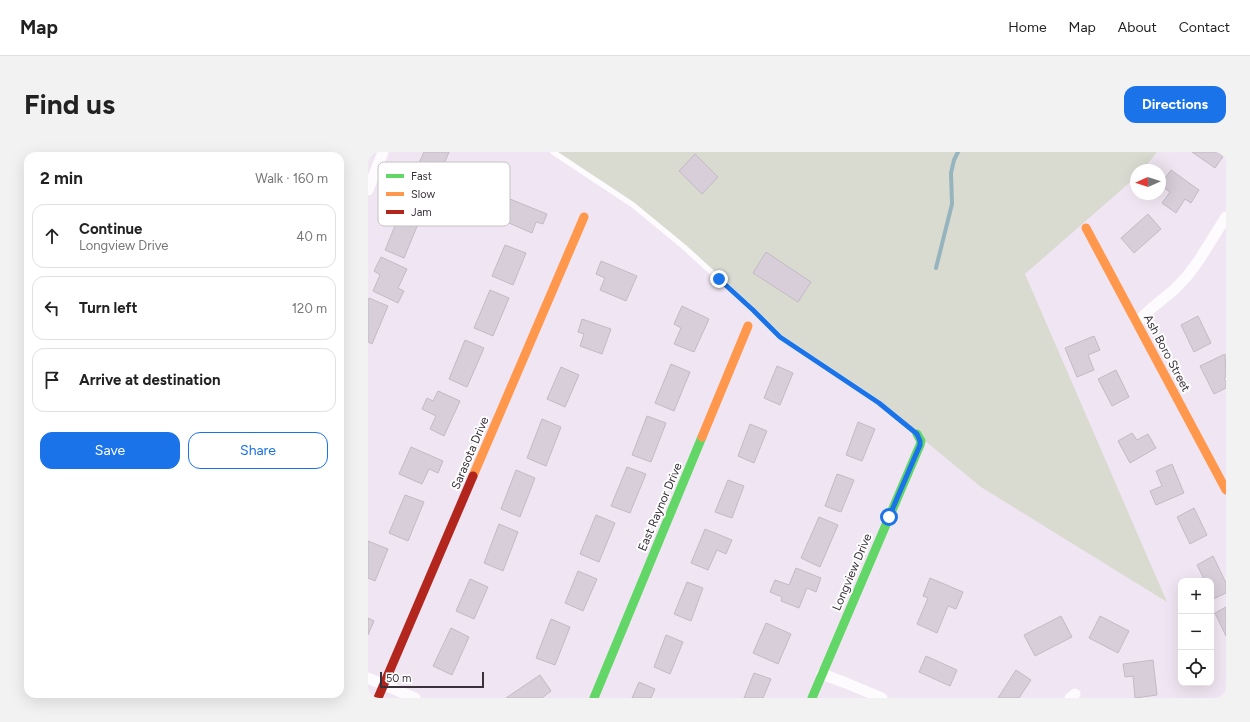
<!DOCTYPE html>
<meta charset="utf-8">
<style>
:root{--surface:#fff;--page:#f2f2f2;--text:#222;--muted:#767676;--line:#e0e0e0;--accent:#1a73e8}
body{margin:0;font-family:Figtree,sans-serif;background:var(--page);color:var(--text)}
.controls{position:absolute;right:12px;bottom:12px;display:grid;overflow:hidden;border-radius:8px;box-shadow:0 4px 16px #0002}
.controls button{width:36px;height:36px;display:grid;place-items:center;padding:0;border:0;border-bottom:1px solid var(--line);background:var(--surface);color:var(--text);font:20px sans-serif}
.compass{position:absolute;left:762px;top:12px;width:36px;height:36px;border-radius:50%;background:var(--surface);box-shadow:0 4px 16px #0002;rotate:267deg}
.scale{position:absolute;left:12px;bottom:10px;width:104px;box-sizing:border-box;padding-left:4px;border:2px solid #3a323b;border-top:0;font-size:11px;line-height:14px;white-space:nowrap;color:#3a323b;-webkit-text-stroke:3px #fff;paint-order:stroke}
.stop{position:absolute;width:12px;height:12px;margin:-9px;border:3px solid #1a73e8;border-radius:50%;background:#fff}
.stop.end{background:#1a73e8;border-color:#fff;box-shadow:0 1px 4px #0008}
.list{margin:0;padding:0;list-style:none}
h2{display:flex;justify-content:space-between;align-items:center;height:52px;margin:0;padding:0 16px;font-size:17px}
h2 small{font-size:13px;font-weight:400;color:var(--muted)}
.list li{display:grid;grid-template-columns:26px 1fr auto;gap:12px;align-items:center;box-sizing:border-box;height:64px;margin:0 8px 8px;padding:0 8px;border:1px solid var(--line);border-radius:12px}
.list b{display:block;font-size:15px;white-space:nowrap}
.list p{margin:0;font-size:13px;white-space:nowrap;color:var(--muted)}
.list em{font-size:13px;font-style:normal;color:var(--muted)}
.actions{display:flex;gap:8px;padding:12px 16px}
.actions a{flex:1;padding:9px 0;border:1px solid var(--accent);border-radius:12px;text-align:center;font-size:14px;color:var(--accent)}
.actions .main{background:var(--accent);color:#fff}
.icon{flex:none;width:22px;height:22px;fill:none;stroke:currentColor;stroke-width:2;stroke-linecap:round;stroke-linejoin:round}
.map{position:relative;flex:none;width:858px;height:546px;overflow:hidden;border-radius:12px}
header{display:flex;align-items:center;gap:24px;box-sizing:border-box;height:56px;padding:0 20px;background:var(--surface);border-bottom:1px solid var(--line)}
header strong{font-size:19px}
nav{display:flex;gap:22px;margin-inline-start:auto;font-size:14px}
.intro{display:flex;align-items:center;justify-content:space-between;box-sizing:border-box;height:96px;padding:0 24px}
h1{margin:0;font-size:28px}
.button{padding:10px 18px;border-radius:12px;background:var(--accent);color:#fff;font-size:14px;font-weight:700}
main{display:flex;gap:24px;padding:0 24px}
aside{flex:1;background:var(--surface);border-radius:12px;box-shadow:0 4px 16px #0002}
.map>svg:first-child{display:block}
.green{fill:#d9dbd1}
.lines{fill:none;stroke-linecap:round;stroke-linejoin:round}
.stream{stroke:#96b4be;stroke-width:4}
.building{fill:#d7ced9;stroke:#c2bac4}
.lane{stroke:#fdfbfd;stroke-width:5.5}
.street{stroke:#fdfbfd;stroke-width:11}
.fast{stroke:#63d668;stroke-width:9}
.slow{stroke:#ff974d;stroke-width:9}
.jam{stroke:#b3261e;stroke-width:9}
.route{stroke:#1a73e8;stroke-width:5}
.labels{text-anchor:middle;stroke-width:4;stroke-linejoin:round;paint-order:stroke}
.street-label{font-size:12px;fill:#3a323b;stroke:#fff}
.key{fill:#fff;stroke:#c4c2c4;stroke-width:1}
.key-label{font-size:11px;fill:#3a323b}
</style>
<header>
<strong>Map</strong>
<nav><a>Home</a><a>Map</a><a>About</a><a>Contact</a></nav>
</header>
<div class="intro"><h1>Find us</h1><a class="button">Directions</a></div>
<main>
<aside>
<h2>2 min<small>Walk · 160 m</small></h2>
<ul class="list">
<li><svg class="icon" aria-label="ahead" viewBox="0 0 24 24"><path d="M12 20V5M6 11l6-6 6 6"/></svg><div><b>Continue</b><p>Longview Drive</p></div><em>40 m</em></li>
<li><svg class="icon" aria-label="left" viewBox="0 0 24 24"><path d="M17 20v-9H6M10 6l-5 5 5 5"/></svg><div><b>Turn left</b></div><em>120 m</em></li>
<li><svg class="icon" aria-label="arrive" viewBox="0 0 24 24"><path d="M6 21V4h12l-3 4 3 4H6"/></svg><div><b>Arrive at destination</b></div></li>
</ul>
<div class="actions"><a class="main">Save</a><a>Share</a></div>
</aside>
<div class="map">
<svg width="858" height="546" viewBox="0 0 858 546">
<rect width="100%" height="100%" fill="#f0e5f2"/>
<path class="green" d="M185,0H789L775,18H768V25L657,122L799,450L613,335L511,251L412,185L316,95L246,41Z"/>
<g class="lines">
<path class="stream" d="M568,116L584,52L583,21L586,8L590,0"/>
</g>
<g class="building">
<path d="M56,0H81L73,20L51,11Z"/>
<path d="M824,0H852L856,3L847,16Z"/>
<path d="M327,2L350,25L334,42L311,19Z"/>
<path d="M803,18L831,38L823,51L817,47L808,61L794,51L802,40L792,33Z"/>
<path d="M142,47L179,62L175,72L168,70L164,81L134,68Z"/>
<path d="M33,59L52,67L36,106L17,98Z"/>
<path d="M780,62L793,77L766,101L753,86Z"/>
<path d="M137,93L158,101L145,133L124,124Z"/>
<path d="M398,100L443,130L430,150L385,121Z"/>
<path d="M13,105L39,117L30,136L36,139L30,151L5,139L12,123L6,119Z"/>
<path d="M233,109L269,124L258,149L232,138L237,126L228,122Z"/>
<path d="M122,138L141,146L125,184L106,176Z"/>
<path d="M1,146L20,154L4,192L0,190V149Z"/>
<path d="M314,154L341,167L326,200L306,192L313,176L306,172Z"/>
<path d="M830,164L843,191L826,200L813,173Z"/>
<path d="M214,167L243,177L234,202L212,194L216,182L210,180Z"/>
<path d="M726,184L732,198L720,203L726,218L709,225L697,196Z"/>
<path d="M97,188L116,196L99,235L81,227Z"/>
<path d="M857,202L858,225L856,226L858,230V236L846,242L832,214Z"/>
<path d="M303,212L322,220L306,259L287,251Z"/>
<path d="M409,214L425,221L412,253L396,246Z"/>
<path d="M193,215L211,223L197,255L179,247Z"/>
<path d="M748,218L761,245L744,254L730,227Z"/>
<path d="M70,239L92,249L76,284L62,277L68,264L54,257L59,246L65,249Z"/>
<path d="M279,264L298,271L283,310L264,303Z"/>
<path d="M174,267L193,275L178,314L159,306Z"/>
<path d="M490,270L507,277L494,309L478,303Z"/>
<path d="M382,272L399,279L386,311L370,304Z"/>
<path d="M764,281L769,288L780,282L788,296L762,311L750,289Z"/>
<path d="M43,295L75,309L70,321L61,317L54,332L31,322Z"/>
<path d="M804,312L816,341L788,353L782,339L794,334L788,319Z"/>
<path d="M259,315L278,322L262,361L243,354Z"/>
<path d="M148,318L167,326L152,365L133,357Z"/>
<path d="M469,322L486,328L473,360L457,354Z"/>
<path d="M360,328L376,334L364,366L347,360Z"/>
<path d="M37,343L56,350L40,389L21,381Z"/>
<path d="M826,356L839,383L822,392L809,365Z"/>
<path d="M228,363L247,371L231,410L212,402Z"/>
<path d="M451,365L470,373L452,415L433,406Z"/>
<path d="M131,372L150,380L135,419L116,411Z"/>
<path d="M337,377L364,388L358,402L349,398L340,418L323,411Z"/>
<path d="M0,389L20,397L7,429L0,426Z"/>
<path d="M845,404L858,431V441L843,448V429H837L829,413Z"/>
<path d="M428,416L453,426L448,440L439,436L431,456L413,449L414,445L402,440L407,428L421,433Z"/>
<path d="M210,419L229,427L215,459L197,451Z"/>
<path d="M562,426L595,440L588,457L580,454L569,481L549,472L560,446L555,444Z"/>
<path d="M102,427L120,435L106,467L88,459Z"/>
<path d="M319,430L335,436L323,469L306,462Z"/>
<path d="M858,455V484L847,461Z"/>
<path d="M693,464L704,485L667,504L656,483Z"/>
<path d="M732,464L761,479L750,501L721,486Z"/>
<path d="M0,466L6,469L0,483Z"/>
<path d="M183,467L202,475L187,513L168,506Z"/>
<path d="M398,471L423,482L410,512L385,501Z"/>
<path d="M83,476L101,485L84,523L65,514Z"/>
<path d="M298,483L315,490L302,522L286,515Z"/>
<path d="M558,504L589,518L582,534L551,520Z"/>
<path d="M785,508L789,543L767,546L765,524L757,525L755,512Z"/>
<path d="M648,518L663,528L651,546H630Z"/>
<path d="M386,521L403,527L395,546H376Z"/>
<path d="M172,523L183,539L174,546H138Z"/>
<path d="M271,530L287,537L283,546H264Z"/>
</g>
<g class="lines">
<path class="lane" d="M185,0L265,53L316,95L385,158L412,185L511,251L547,281"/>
<g class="street">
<path d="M0,38L15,0"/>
<path d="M769,170L785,155L807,137L820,123L831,108L858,65"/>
<path d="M454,522L478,531L514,546"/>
<path d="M0,526L47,546"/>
<path d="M702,546L707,542"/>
</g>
<g class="fast">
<path d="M226,546L334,285"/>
<path d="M444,546L552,293L553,289L549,282"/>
</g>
<g class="slow">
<path d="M718,76L858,338"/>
<path d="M334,285L380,174"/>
<path d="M105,324L216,65"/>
</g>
<path class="jam" d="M10,546L105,324"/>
</g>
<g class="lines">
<path class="route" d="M351,127L385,158L412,185L511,251L549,282L552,289V293L521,365"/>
</g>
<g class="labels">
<g class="street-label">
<text transform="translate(799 201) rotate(62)" y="4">Ash Boro Street</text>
<text transform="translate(102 301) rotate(-67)" y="4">Sarasota Drive</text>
<text transform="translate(292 355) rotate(-67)" y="4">East Raynor Drive</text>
<text transform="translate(484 420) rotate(-67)" y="4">Longview Drive</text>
</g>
</g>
<rect x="10" y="10" width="132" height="64" rx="6" class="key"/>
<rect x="18" y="22" width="18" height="4" fill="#63d668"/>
<rect x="18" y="40" width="18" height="4" fill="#ff974d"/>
<rect x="18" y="58" width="18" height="4" fill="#b3261e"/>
<g class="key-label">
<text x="43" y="28">Fast</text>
<text x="43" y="46">Slow</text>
<text x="43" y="64">Jam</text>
</g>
</svg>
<div class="controls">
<button>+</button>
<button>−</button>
<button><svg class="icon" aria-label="locate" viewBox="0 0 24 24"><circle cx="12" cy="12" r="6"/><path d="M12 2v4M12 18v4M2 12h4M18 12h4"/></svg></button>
</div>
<svg class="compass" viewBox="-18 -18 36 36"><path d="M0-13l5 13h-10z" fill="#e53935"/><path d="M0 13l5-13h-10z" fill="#767676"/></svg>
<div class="scale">50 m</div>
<div class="stop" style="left:521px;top:365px"></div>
<div class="stop end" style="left:351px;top:127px"></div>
</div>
</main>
